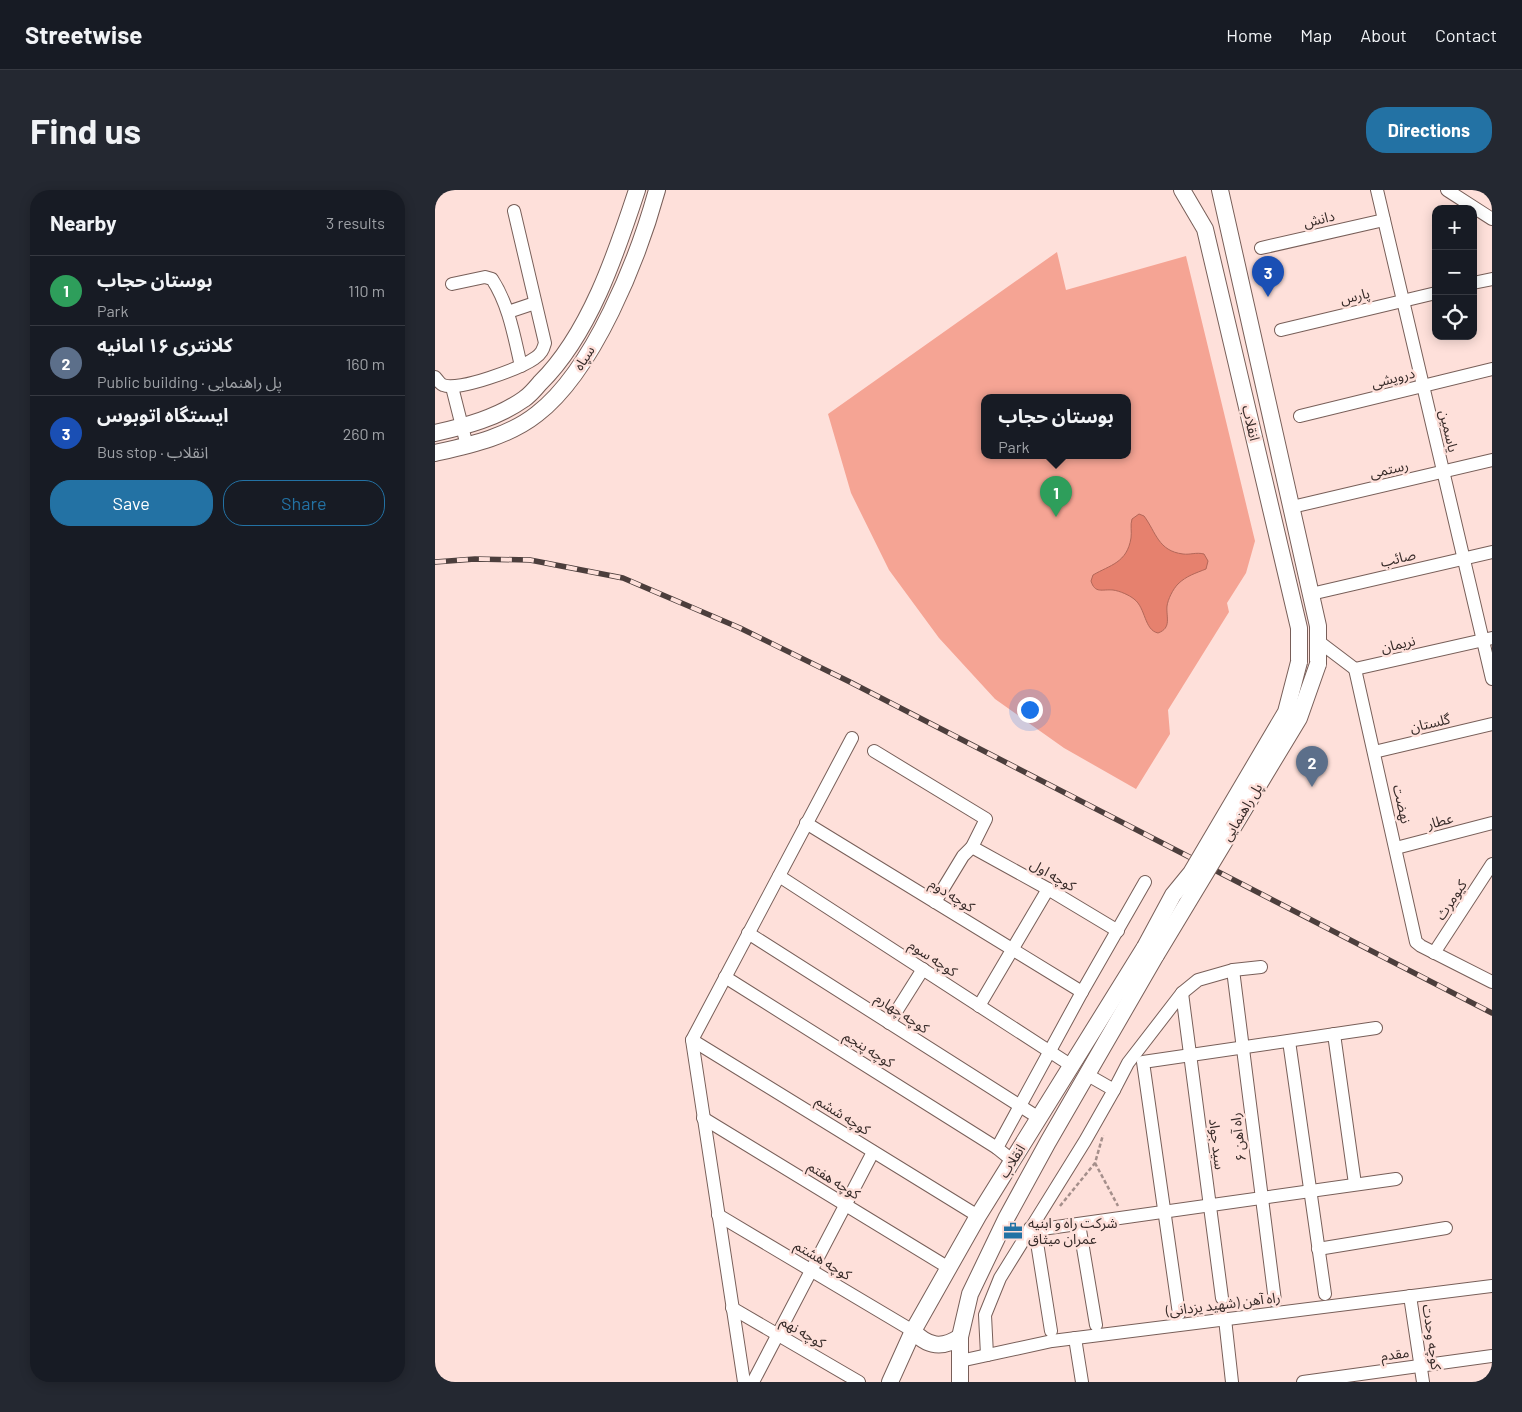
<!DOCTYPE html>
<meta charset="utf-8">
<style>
:root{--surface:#171b24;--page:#242831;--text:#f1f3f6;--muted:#9ea1a6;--line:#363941;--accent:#2372a4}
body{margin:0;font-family:Barlow,"Noto Sans Arabic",sans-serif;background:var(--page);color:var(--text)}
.controls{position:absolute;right:15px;top:15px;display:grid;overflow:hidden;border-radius:10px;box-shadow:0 2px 12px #0003}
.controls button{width:45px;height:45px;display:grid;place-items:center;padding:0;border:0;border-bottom:1px solid var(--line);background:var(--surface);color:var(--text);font:25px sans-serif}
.you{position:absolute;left:594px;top:519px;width:18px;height:18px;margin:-12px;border:4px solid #fff;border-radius:50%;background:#1a73e8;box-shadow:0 0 0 8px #1a73e833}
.badge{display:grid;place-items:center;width:32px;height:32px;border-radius:50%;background:var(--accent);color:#fff;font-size:16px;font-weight:700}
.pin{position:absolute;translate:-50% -41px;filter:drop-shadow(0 1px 2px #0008)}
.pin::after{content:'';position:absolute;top:26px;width:18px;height:15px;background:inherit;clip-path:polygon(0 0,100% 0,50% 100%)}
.popup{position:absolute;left:546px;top:204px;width:150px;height:65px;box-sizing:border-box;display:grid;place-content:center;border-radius:10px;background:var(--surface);filter:drop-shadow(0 1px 4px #0005);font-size:16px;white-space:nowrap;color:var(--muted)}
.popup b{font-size:19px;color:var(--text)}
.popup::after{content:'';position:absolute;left:50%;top:100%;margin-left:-10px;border:10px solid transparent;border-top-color:var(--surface)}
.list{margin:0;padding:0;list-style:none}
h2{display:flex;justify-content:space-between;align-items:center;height:65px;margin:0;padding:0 20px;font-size:21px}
h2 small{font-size:16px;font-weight:400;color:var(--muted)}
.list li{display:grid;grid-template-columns:32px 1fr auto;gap:15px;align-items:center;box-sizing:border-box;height:70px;padding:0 20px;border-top:1px solid var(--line)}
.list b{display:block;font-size:19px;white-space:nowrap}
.list p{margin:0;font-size:16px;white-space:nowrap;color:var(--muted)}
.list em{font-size:16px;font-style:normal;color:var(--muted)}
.actions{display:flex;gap:10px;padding:15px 20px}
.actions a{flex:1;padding:11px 0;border:1px solid var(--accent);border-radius:20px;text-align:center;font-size:18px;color:var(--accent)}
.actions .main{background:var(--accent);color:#fff}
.icon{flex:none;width:28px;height:28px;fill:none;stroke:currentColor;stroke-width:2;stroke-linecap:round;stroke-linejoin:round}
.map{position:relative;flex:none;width:1057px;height:1192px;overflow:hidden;border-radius:20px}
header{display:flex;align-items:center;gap:30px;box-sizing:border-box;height:70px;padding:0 25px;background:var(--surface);border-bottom:1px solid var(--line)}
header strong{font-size:24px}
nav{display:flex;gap:28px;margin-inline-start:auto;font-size:18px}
.intro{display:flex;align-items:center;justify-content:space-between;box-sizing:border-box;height:120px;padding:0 30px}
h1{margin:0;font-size:35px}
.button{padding:12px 22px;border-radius:20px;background:var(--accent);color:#fff;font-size:18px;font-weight:700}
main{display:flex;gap:30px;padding:0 30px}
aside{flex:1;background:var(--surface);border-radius:20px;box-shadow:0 2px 12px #0003}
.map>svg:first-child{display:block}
.green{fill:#f5a494;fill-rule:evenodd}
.water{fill:#e6816e;stroke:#b26759}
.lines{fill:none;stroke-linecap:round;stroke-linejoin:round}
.minor-casing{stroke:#785f59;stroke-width:14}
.major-casing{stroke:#785f59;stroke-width:18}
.path{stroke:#a58f8b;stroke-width:2.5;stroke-dasharray:4 2.5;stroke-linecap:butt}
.minor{stroke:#fff;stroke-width:12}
.major{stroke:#fff;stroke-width:16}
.rail-casing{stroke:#4c3e3c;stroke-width:5.5}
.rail{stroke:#fee0da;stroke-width:4;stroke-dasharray:11;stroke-linecap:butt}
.major-bridge-casing{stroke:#785f59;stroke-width:18;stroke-linecap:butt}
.major-bridge{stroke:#fff;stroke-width:16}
.labels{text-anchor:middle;stroke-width:5;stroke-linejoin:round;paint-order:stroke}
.street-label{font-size:14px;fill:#372b29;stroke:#fee0da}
.poi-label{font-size:14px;fill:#372b29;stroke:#fee0da;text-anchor:start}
</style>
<header>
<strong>Streetwise</strong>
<nav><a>Home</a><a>Map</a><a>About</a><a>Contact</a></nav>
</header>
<div class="intro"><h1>Find us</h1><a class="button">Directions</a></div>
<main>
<aside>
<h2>Nearby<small>3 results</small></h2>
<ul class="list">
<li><span class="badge" style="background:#2e9e5b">1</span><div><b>بوستان حجاب</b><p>Park</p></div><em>110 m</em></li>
<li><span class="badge" style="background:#5c6f8a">2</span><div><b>کلانتری ۱۶ امانیه</b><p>Public building · پل راهنمایی</p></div><em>160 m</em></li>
<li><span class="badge" style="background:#1a4fb4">3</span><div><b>ایستگاه اتوبوس</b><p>Bus stop · انقلاب</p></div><em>260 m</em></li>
</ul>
<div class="actions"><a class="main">Save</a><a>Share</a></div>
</aside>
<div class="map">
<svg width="1057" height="1192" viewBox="0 0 1057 1192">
<rect width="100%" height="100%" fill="#fee0da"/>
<path class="green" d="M622,62L631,100L751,66L820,351L811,383L792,413L794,422L733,520L735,544L701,599L629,558L560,509L504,448L454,380L416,303L393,224ZM550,208H692V266H550Z"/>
<path class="water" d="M704,324L709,326C721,342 723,361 748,364C755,365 761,362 769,364L773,371L771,379C761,383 751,386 743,394C738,399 733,409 732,416C731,427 737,438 723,443C709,440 711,418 699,409C694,405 685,401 678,400C667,399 660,404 656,391L658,385C675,375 692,373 696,348C697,342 695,335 697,329Z"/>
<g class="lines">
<g class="minor-casing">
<g id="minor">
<path d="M942,0L1057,489"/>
<path d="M1012,0L1057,29"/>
<path d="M826,58L949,30"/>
<path d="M1038,93L1057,89"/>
<path d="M17,94L50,87L57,89C74,115 79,146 86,176"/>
<path d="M73,122L100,113"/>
<path d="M846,140L1001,103"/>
<path d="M0,187C2,189 5,194 8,195C23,202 86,178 100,168C106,164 108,160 110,153L79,21"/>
<path d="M17,197L32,256"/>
<path d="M865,226L1057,179"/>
<path d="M857,317L1057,270"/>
<path d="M876,404L1057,362"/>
<path d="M883,451L920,479"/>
<path d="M920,479L981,752L986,756L1057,792"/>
<path d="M920,479L1057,448"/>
<path d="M439,561L551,629L537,657L528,666L500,712"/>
<path d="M939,562L1057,534"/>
<path d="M371,633L647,802"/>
<path d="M537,657L613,699L683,741"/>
<path d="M961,658L1057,633"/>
<path d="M344,686L637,876"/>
<path d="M313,743L604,928"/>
<path d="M999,763L1057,674"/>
<path d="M798,780L840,1111"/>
<path d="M290,787L562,958"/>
<path d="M747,803L787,1108"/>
<path d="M544,816L613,699"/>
<path d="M454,833L488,779"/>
<path d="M899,844L920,994"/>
<path d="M257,850L543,1026"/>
<path d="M854,851L890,1104"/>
<path d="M679,900L693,873L747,803L763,790L798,780L826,777"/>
<path d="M268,928L514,1078"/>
<path d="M578,971L562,958L647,802L710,692"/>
<path d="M283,1025L478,1141"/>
<path d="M644,1034L661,1135"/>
<path d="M595,1038L600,1040L961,989"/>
<path d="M600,1040L616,1141"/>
<path d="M883,1059L1011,1038"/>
<path d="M975,1106L988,1192"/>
<path d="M297,1118L424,1192"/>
<path d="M744,1124L708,872L941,838"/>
<path d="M790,1129L797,1192"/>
<path d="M640,1148L647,1192"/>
<path d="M552,1165L550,1125L565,1088L650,951L679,900L651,884"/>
<path d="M525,1171L617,1151L1057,1096"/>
<path d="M309,1192L257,850L417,548"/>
<path d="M318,1192L438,962"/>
<path d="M868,1192L1057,1166"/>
</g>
</g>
<g class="major-casing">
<g id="major">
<path d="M747,0L770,39L864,438V472"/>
<path d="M785,0L883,436V474"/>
<path d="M0,243C31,236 62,228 89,209C95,205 100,199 105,193C154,145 181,64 202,0"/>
<path d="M0,263C35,255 73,247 102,224C159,180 203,69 222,0"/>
<path d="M478,1141C493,1157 507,1159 525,1147"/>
<path d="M455,1192L478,1141L543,1026L710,757"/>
<path d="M525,1192V1147L535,1104L572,1027L613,952L721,765"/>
</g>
</g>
<g class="path">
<path d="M660,973L683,1016"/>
<path d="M625,1016L660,973L668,945"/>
</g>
<use href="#minor" class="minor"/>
<use href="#major" class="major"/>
<g class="rail-casing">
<path id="rail" d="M0,372L40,369L95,370L188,388L305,438L415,492L1057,823"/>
</g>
<use href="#rail" class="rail"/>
<g class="major-bridge-casing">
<g id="major-bridge">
<path d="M710,757L738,705L756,683L851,522L864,472"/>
<path d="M721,765L864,528L883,474"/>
</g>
</g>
<use href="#major-bridge" class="major-bridge"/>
</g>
<defs>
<g id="office-bare" transform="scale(1.5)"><path d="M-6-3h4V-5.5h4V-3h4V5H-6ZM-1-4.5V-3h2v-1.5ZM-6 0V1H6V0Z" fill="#2372a4" stroke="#fee0da" stroke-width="2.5" paint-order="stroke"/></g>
</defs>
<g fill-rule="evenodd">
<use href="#office-bare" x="578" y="1041"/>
</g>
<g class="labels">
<g class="street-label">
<text transform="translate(884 29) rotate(-13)" y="5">دانش</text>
<text transform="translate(920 106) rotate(-13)" y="5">پارس</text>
<text transform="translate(149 168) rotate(-57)" y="5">سپاه</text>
<text transform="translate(958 188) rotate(-14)" y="5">درویشی</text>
<text transform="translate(816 233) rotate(77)" y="5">انقلاب</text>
<text transform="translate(1014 241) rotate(77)" y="5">یاسمین</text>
<text transform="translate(954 279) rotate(-13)" y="5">رستمی</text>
<text transform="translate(963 368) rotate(-13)" y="5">صائب</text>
<text transform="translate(963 454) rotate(-13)" y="5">نریمان</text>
<text transform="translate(995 533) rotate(-13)" y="5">گلستان</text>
<text transform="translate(967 614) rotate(77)" y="5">نهضت</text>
<text transform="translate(807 622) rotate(-59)" y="5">پل راهنمایی</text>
<text transform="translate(1005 631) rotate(-15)" y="5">عطار</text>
<text transform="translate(618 685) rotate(30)" y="5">کوچه اول</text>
<text transform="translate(517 705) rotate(32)" y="5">کوچه دوم</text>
<text transform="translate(1016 710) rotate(-57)" y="5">کیومرث</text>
<text transform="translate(498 768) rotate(33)" y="5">کوچه سوم</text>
<text transform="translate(467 823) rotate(33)" y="5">کوچه چهارم</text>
<text transform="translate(434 859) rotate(32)" y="5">کوچه پنجم</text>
<text transform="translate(408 925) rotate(32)" y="5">کوچه ششم</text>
<text transform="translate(803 947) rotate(-97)" y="5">راه آهن ۶</text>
<text transform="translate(782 954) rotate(83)" y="5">سید جواد</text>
<text transform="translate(577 971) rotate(-58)" y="5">انقلاب</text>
<text transform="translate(399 990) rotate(32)" y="5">کوچه هفتم</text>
<text transform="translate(388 1070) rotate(31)" y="5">کوچه هشتم</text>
<text transform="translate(788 1114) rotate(-7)" y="5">راه آهن (شهید یزدانی)</text>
<text transform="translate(368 1142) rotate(30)" y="5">کوچه نهم</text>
<text transform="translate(997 1147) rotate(82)" y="5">کوچه وحدت</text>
<text transform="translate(960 1164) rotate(-8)" y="5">مقدم</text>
</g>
<g class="poi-label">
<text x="593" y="1038">شرکت راه و ابنیه<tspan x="593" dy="16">عمران میثاق</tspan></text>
</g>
</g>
</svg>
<div class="controls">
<button>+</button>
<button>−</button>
<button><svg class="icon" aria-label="locate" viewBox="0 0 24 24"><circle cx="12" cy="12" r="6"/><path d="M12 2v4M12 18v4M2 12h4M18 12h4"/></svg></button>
</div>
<div class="you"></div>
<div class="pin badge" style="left:621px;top:327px;background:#2e9e5b">1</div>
<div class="popup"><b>بوستان حجاب</b>Park</div>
<div class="pin badge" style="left:877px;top:597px;background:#5c6f8a">2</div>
<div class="pin badge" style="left:833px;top:107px;background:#1a4fb4">3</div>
</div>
</main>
